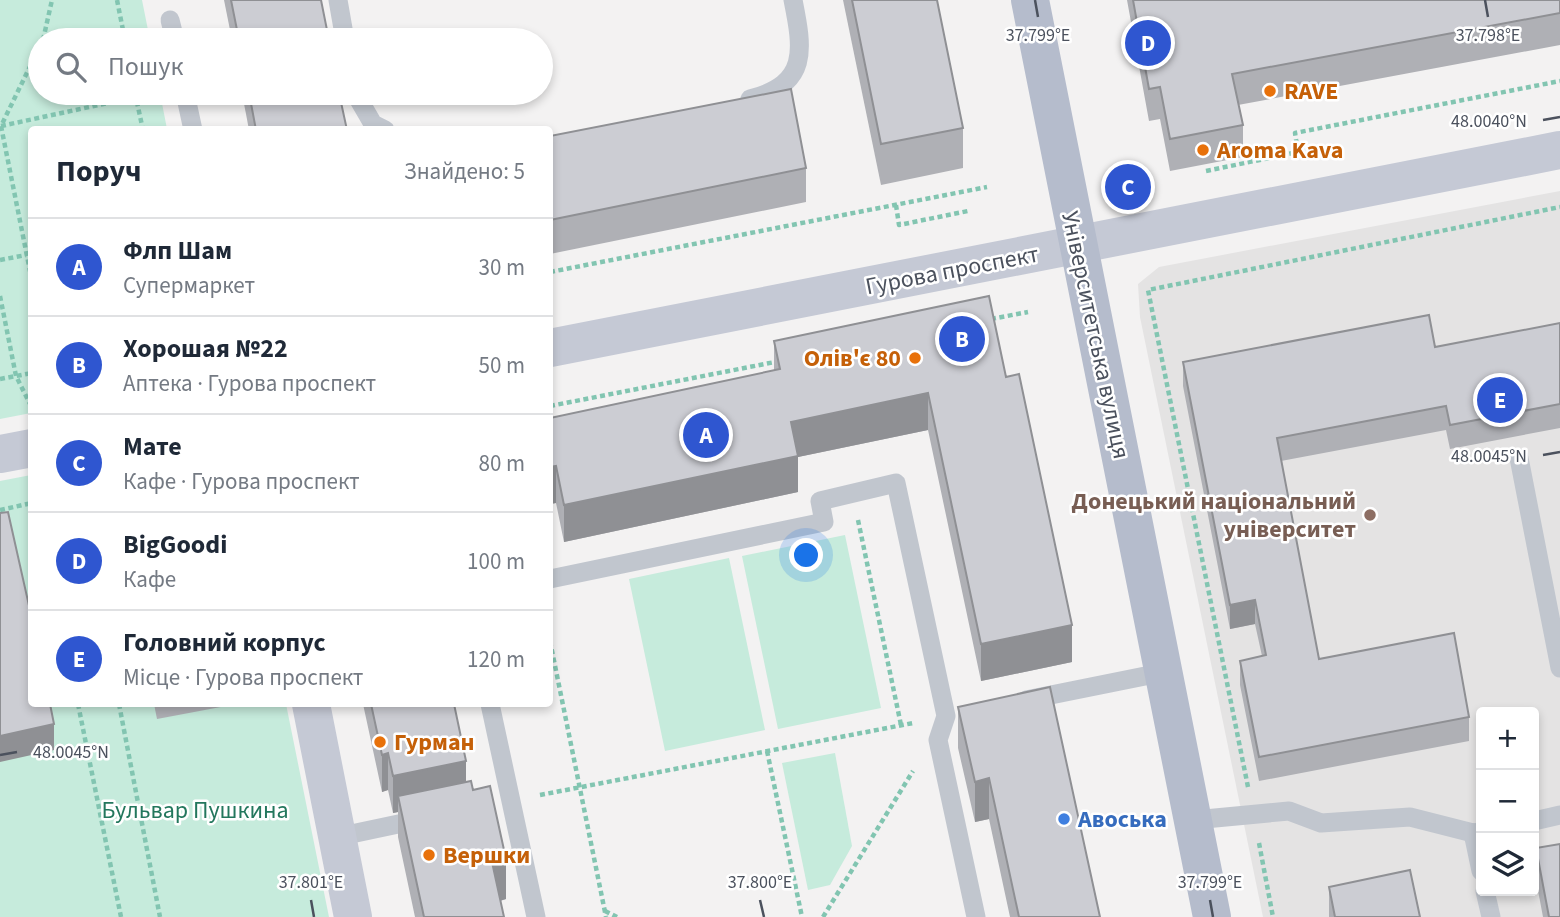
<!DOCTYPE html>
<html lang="uk">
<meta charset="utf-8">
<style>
:root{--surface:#fff;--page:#f2f2f3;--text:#1f2937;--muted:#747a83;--line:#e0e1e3;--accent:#2f56d0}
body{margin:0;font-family:"Source Sans 3",sans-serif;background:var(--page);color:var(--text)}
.controls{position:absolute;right:21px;bottom:21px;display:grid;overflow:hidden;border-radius:7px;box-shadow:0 4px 10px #0003}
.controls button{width:63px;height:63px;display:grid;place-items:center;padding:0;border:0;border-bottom:2px solid var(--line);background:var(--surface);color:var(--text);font:35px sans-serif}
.you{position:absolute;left:807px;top:556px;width:24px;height:24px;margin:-18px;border:5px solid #fff;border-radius:50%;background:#1a73e8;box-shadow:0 0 0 10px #1a73e833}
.badge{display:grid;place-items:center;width:46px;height:46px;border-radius:50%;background:var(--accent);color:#fff;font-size:23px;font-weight:700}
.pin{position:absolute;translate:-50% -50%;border:4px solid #fff;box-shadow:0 2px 7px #0006}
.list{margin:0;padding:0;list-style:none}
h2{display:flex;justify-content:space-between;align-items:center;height:91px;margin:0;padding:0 28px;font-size:30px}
h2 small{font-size:23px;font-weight:400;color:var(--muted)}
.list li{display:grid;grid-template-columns:46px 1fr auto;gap:21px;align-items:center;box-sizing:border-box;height:98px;padding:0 28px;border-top:2px solid var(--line)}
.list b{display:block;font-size:26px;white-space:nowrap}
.list p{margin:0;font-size:23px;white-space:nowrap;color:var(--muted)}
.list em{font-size:23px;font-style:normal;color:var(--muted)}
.icon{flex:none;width:38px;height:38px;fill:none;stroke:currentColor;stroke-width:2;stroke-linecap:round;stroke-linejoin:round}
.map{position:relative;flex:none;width:1560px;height:917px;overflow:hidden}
.search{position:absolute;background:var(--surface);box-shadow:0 4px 10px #0003;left:28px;top:28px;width:525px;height:77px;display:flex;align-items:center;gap:18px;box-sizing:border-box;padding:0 24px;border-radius:38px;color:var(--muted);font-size:26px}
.panel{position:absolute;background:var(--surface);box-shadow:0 4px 10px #0003;left:28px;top:126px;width:525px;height:581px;border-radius:7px}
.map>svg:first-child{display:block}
.education{fill:#e4e3e3;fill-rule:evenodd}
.green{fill:#c6ebdc}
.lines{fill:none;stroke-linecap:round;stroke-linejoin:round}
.path{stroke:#82c5b1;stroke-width:4.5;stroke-dasharray:5 3.5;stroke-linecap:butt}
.lane{stroke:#c1c6ce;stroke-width:19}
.secondary{stroke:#c5c9d5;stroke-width:38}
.primary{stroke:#b5bccc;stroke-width:38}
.wall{fill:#afb0b5}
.shaded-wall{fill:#8f9094}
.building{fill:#cccdd3;stroke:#8f9094;stroke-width:2}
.ticks{fill:none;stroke:#4b515d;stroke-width:2.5}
.food-dot{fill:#e8710a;stroke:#fff;stroke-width:2.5}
.education-dot{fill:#8d6e63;stroke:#fff;stroke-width:2.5}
.shop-dot{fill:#3f7fe0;stroke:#fff;stroke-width:2.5}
.labels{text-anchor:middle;stroke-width:5;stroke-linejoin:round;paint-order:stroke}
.food-label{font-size:24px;font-weight:bold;fill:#c56008;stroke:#fff;text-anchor:start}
.street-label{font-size:24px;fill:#4b515d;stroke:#fff}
.education-label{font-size:24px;font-weight:bold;fill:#785e54;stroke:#fff;text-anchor:end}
.park-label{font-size:24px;fill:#23775d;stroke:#fff}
.shop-label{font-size:24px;font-weight:bold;fill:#366cbe;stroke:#fff;text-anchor:start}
.ticks-label{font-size:18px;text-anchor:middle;fill:#4b515d;stroke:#fff;stroke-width:5;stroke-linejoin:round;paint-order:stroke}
</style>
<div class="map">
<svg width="1560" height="917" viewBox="0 0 1560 917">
<rect width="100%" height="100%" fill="#f3f2f2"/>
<path class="education" d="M1560,191V917H1263L1140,317L1138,284L1159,267ZM1481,712H1534V891H1481Z"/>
<g class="green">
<path d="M0,0H142L150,40H40V93H160L167,129L32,130L31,413L0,419Z"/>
<path d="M31,475L32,704H286L329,917H0V481Z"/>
<path d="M845,535L881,708L778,729L742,556Z"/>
<path d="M729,558L765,730L665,751L629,579Z"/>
<path d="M835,753L852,846L830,885L808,890L782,763Z"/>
</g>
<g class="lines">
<g class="path">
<path d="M117,0L125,40"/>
<path d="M43,40L52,0"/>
<path d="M135,93L143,130"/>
<path d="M1,126L136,97"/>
<path d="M1206,171L1298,152L1295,133L1560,81"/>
<path d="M896,205L899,225L968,211"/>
<path d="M0,260L26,255"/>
<path d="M550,272L987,187"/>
<path d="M32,281L1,126L40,46"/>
<path d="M0,296L16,376L32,408"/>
<path d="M991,319L1028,312"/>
<path d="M0,379L32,373"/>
<path d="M550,406L780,361"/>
<path d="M0,510L32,503"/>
<path d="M858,520L901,725"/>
<path d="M550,641L606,917"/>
<path d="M78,704L121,917"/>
<path d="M119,704L160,917"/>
<path d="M767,751L802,917"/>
<path d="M1248,787L1148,290L1560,207"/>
<path d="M540,795L913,723"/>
<path d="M1259,843L1273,917"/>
<path d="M605,911L617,917"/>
<path d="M823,917L913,771"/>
</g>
<g class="lane">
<path d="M338,0L345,40"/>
<path d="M170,20L175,40"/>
<path d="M185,93L193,130"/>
<path d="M355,93L373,124L385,130"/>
<path d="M750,99C809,84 803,50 793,0"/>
<path d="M1519,458L1560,668"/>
<path d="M550,579L824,522L820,501L896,483L946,716L938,740L976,917"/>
<path d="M1026,700L1165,672"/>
<path d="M490,704L536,917"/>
<path d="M1194,820L1289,811L1321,823L1410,817L1473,833L1481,832"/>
<path d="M1534,821L1560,815"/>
<path d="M1473,833L1481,871"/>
<path d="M337,837L422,819"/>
<path d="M1485,891L1491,917"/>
</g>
<g class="secondary">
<path d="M550,348L1560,150"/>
<path d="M0,454L32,448"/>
<path d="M311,704L353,917"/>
</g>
<path class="primary" d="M1030,0L1212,917"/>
</g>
<g class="wall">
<path d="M224,0H321L329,40H232Z"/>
<path d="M843,0H937L963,128V168L881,185Z"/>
<path d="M1127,0H1560V45L1238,105L1243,125V157L1170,171L1160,119L1149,121Z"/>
<path d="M242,93H339L347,130H249Z"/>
<path d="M550,136L806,168V202L550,254Z"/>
<path d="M1560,323V428L1450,449L1446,430L1281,461L1319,659L1469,717V741L1259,781L1240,685V661L1262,656L1255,624L1230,629L1183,386V362L1435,347Z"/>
<path d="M774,341L1006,377L1072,662L981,681L928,430L798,457V492L564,542L556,503L550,504V418L774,371Z"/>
<path d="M154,704H226V706L157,719Z"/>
<path d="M363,704H454L466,782L473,790L506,899L500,901L504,917H415L398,837V812L393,813L388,790L382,792Z"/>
<path d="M958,707L1100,917H1010L989,819L975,822L958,748Z"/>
<path d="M1536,848L1560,917H1543L1536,880Z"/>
<path d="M1329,887L1420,917H1329Z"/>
</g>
<g class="shaded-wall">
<path d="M928,393V430L798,457V492L564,542V505L791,422Z"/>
<path d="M556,466V503L550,504V467Z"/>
<path d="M1255,600V624L1230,629V605Z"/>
<path d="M1072,625V662L981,681V644Z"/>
<path d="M54,724V750L0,762V736Z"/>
<path d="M388,753V790L382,792V755Z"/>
<path d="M466,761V798L398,796V812L393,813V776Z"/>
<path d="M989,778V819L975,822V782Z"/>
<path d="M506,859V899L492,903V862Z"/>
</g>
<g class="building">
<path d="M231,0H321L329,40H239Z"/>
<path d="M852,0H937L963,128L881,144Z"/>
<path d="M1133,0H1560V13L1232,74L1243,125L1170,139L1160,87L1149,89Z"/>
<path d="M791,89L806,168L550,220V136Z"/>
<path d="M249,93H339L347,130H256Z"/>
<path d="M989,296L1006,377L1019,374L1072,625L981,644L928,393L791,422L798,456L564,505L556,466L550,467V418L780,369L774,341Z"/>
<path d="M1429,315L1435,347L1560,323V404L1450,425L1446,406L1277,438L1319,659L1454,633L1469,717L1259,757L1240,661L1266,655L1255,600L1230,605L1183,362Z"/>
<path d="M8,512L32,619V704H50L54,724L0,736V513Z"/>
<path d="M1050,687L1100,917H1019L989,778L975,782L958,707Z"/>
<path d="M371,704H454L466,761L393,776L388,753L382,755Z"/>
<path d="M471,781L473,790L490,786L506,859L492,862L504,917H424L398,796Z"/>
<path d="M1560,844V917H1549L1536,848Z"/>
<path d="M1410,870L1420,917H1335L1329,887Z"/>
</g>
<path class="ticks" d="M1035,0L1038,17M1485,0L1488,17M1543,120L1560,117M1543,455L1560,452M0,755L17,752M311,900L314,917M760,900L764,917M1210,900L1213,917"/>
<g class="food-dot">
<circle cx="1270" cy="91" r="7"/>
<circle cx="1203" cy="150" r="7"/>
<circle cx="915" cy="358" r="7"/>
<circle cx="380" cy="742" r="7"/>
<circle cx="429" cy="855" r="7"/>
</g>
<circle class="education-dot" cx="1370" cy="515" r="7"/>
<circle class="shop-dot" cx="1064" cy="819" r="7"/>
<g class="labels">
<g class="food-label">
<text x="1284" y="99">RAVE</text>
<text x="1217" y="158">Aroma Kava</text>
<text x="901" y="366" text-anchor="end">Олів'є 80</text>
<text x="394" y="750">Гурман</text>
<text x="443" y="863">Вершки</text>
</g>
<g class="street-label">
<text transform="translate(952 270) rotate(-11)" y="8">Гурова проспект</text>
<text transform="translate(1096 335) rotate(78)" y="8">Університетська вулиця</text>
</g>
<g class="education-label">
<text x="1356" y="509">Донецький національний<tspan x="1356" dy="28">університет</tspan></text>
</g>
<g class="park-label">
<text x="195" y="818">Бульвар Пушкина</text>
</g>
<g class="shop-label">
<text x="1078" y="827">Авоська</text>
</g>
</g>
<g class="ticks-label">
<text x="1038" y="41">37.799°E</text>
<text x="1488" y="41">37.798°E</text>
<text x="1489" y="127">48.0040°N</text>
<text x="1489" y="462">48.0045°N</text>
<text x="71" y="758">48.0045°N</text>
<text x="311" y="888">37.801°E</text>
<text x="760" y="888">37.800°E</text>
<text x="1210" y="888">37.799°E</text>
</g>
</svg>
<div class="controls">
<button>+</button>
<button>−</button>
<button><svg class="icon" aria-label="layers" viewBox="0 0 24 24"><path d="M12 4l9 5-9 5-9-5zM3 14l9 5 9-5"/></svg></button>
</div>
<div class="you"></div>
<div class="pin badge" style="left:706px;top:435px">A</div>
<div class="pin badge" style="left:962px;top:339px">B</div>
<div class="pin badge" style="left:1128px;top:187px">C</div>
<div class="pin badge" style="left:1148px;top:43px">D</div>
<div class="pin badge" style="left:1500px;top:400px">E</div>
<div class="search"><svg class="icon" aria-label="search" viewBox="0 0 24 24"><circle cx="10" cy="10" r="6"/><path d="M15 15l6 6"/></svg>Пошук</div>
<section class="panel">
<h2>Поруч<small>Знайдено: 5</small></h2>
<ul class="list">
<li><span class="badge">A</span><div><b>Флп Шам</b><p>Супермаркет</p></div><em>30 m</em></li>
<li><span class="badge">B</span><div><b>Хорошая №22</b><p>Аптека · Гурова проспект</p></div><em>50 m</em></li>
<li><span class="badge">C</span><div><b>Мате</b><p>Кафе · Гурова проспект</p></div><em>80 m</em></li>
<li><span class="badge">D</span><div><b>BigGoodi</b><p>Кафе</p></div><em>100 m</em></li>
<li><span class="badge">E</span><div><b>Головний корпус</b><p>Місце · Гурова проспект</p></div><em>120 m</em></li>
</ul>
</section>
</div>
